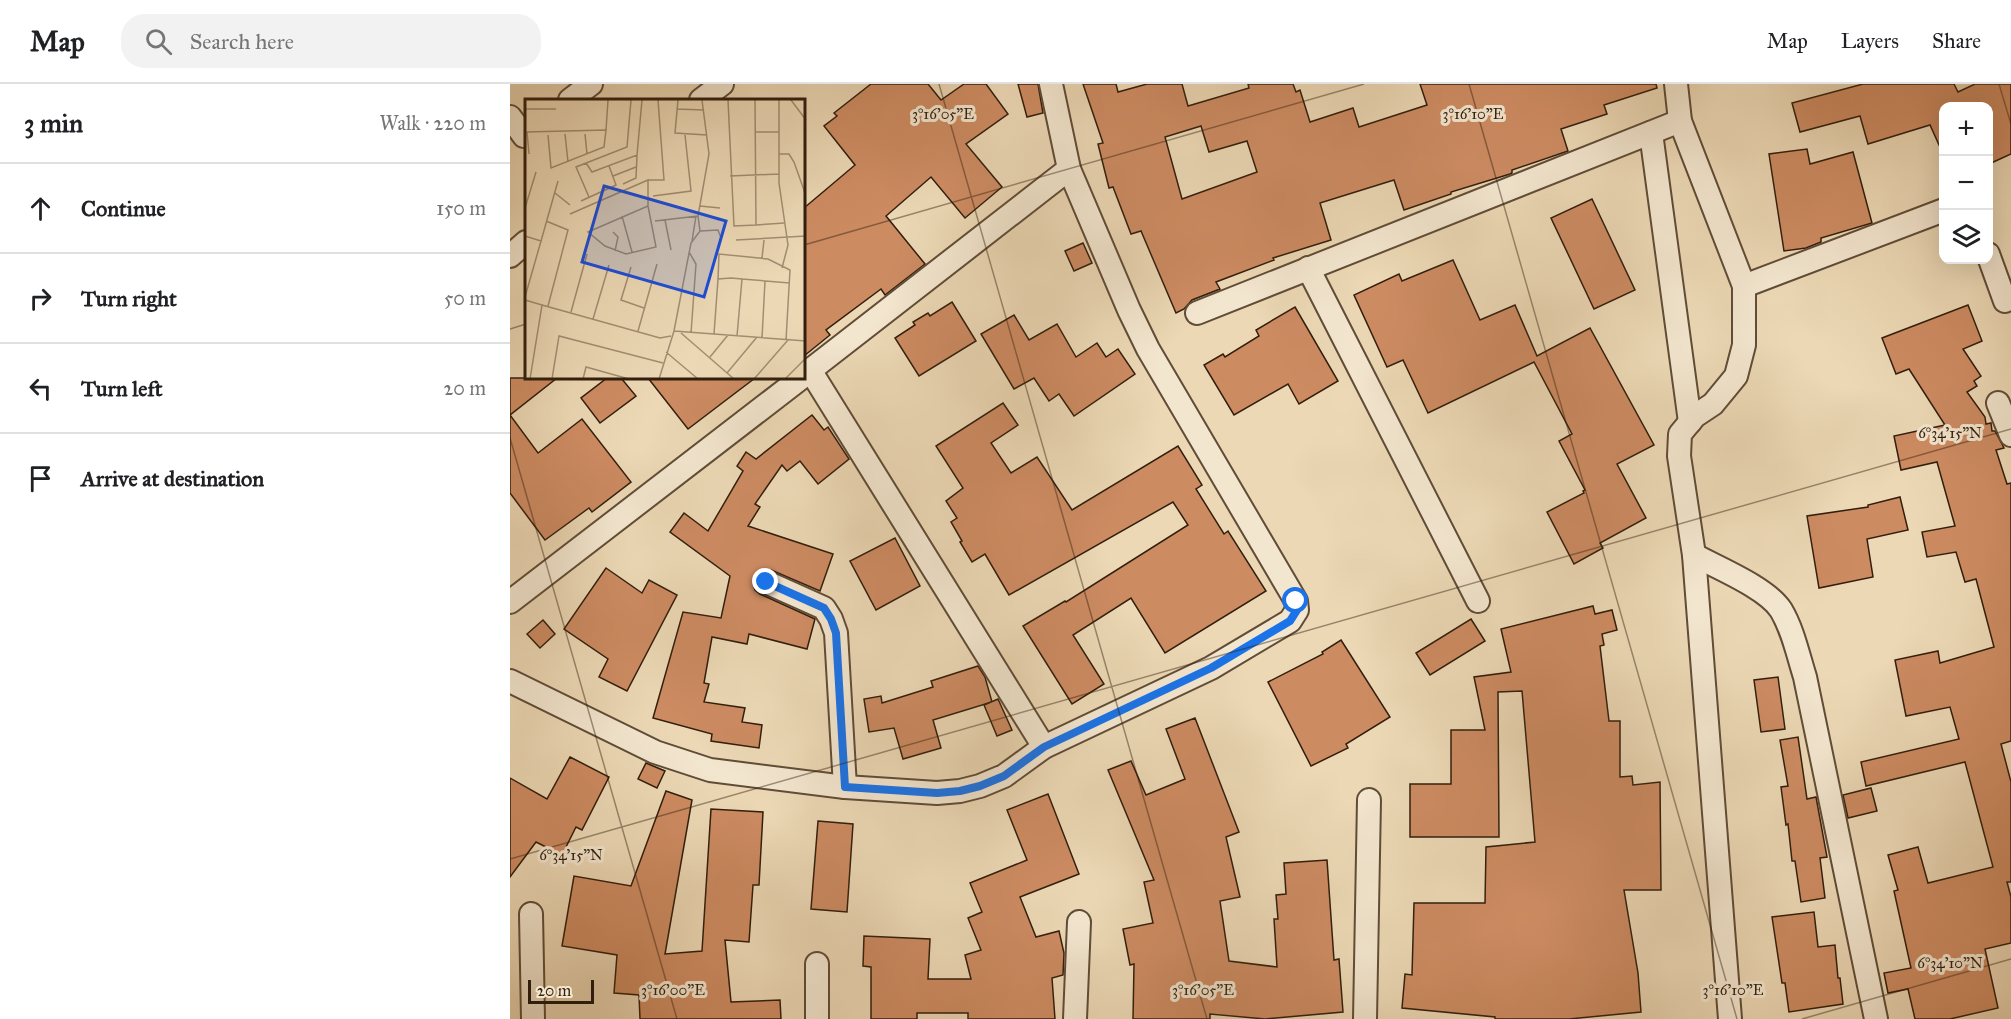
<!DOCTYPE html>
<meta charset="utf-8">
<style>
:root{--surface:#fff;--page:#f2f2f2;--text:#202124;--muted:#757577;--line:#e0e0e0}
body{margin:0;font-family:"IM FELL Great Primer",serif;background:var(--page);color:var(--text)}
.controls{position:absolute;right:18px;top:18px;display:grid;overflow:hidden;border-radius:12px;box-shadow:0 6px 24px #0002}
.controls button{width:54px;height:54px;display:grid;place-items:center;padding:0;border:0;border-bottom:2px solid var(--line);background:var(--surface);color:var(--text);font:30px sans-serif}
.scale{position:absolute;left:18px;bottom:15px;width:66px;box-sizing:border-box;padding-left:6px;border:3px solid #311e0d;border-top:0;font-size:16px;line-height:21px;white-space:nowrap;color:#311e0d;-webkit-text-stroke:4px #f3e6cf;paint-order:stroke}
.stop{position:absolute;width:18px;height:18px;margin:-14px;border:4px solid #1a73e8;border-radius:50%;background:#fff}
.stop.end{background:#1a73e8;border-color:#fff;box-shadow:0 2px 6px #0008}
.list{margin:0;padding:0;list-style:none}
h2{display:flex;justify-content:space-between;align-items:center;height:78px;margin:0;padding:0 24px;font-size:26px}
h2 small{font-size:20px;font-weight:400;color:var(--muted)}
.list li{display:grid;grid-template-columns:39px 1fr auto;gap:18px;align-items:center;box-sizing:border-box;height:90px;padding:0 24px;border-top:2px solid var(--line)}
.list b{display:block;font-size:22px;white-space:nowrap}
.list em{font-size:20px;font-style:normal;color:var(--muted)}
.icon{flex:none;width:33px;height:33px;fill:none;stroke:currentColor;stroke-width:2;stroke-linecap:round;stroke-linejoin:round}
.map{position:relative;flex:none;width:1501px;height:935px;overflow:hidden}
header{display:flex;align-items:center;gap:36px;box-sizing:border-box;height:84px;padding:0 30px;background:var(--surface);border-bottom:2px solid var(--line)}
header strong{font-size:28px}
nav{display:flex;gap:33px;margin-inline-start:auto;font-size:21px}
.search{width:420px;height:54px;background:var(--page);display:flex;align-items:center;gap:15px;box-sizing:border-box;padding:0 21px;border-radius:24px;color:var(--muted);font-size:22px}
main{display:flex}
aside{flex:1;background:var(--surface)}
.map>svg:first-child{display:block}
.building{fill:#cd8b62;stroke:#311e0d;stroke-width:1.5;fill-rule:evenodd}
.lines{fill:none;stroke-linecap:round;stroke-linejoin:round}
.minor-casing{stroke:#604c37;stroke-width:26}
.minor{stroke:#f3e6cf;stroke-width:22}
.route{stroke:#1a73e8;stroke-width:8}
.ticks{fill:none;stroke:#311e0d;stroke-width:1.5;stroke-opacity:0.45}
.inset-road{fill:none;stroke:#a18e72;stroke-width:1.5}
.view{fill:#1d4ed8;fill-opacity:0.15;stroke:#1d4ed8;stroke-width:3}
.inset-edge{fill:none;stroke:#311e0d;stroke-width:3}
.ticks-label{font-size:15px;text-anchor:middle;fill:#311e0d;stroke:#f3e6cf;stroke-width:6;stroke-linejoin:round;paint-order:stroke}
</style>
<header>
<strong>Map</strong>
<div class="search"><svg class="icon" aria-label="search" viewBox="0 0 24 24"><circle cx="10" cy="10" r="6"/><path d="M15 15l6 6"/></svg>Search here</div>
<nav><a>Map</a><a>Layers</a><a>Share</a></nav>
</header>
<main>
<aside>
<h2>3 min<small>Walk · 220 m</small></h2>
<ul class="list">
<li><svg class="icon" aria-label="ahead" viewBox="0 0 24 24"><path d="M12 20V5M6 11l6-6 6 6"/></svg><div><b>Continue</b></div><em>150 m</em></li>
<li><svg class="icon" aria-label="right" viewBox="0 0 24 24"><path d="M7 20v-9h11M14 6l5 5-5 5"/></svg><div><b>Turn right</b></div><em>50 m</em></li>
<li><svg class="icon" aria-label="left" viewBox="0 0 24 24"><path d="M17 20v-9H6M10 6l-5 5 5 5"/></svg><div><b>Turn left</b></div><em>20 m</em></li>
<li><svg class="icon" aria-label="arrive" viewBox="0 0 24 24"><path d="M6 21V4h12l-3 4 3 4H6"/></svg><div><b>Arrive at destination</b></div></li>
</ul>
</aside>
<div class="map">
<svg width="1501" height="935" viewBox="0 0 1501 935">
<rect width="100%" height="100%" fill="#ecd8b5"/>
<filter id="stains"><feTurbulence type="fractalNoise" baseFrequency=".00333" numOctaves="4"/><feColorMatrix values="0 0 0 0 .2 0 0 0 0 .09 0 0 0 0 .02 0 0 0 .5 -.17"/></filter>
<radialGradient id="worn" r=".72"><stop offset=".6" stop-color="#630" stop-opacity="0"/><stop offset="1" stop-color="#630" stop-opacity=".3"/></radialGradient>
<g class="building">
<path d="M361,0H418L431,16L454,0H476L498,30L456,60L492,103L455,134L421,93L376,132L415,180L375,211L371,205L316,246L320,251L294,272V124L345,81L314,42L327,32L324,29Z"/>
<path d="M508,0H528L533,29L517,33Z"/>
<path d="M573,0H606L608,8L637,0H672L678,22L739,4L738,0H783L786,8L790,6L800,38L843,24L849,43L917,21L910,0H1146L1147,4L1094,21L1097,30L1051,45L1058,67L1002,86V89L1000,90L941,108V110L894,126L884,96L810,119L821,156L763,174L764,176L706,198L710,205L682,216L674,225L666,229L631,147L621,150L603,103L599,104L588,60L593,59ZM691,42L699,68L737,57L747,88L672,115L655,53Z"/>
<path d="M1353,0H1444L1448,8L1465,0H1501V70L1479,80V22H1434V72L1420,41L1358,60L1350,32L1290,48L1282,19Z"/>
<path d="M1297,65L1300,80L1343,68L1362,139L1311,154V158L1296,164L1274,167L1259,70Z"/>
<path d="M1082,115L1125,206L1084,225L1041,134Z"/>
<path d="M573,159L582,179L564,187L555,167Z"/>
<path d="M943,176L970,236L1005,221L1027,272L1080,244L1144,361L1107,380L1136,434L1090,459L1093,464L1064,480L1037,428L1074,409L1073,407L1075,406L1049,357L1062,350L1024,278L918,329L893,276L877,283L844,211L889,190L892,197Z"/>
<path d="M442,218L466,257L409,292L385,254L405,241L403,238L418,229L420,232Z"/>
<path d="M1458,221L1472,257L1453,265L1471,292L1464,297L1467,302L1457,308L1475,333L1476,340L1481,339L1482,347H1485L1493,362L1494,364L1486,366L1497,400L1501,399V657L1491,660L1501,698V798H1497L1501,813V859L1475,865L1488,924L1440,935H1405L1398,905L1378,909L1374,889L1401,884L1384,807L1388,806L1378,771L1408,763L1418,799L1483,783L1455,678L1356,702L1351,678L1449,655L1440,623L1396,632L1385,576L1428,567L1430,579L1484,563L1466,495L1455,498L1446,468L1417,473L1412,448L1445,442L1427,378L1391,386L1384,352L1435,341L1399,285L1386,290L1372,254Z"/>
<path d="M785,223L828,297L789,320L778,300L724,331L694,281L713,270L715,273L749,252L746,246Z"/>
<path d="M504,231L519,256L547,240L566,273L587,259L596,273L608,265L625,290L564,332L549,310L539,317L524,294L504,305L471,250Z"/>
<path d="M0,294H47L0,331Z"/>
<path d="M97,294H111L126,312L90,339L71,314Z"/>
<path d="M138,294H245L178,345Z"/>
<path d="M493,319L508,341L481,359L501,389L527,373L562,426L668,362L692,401L686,405L714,450L718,447L756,507L655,569L621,514L563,551L594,600L562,620L513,542L555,517L556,518L678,441L663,418L499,511L475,470L462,478L450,458L452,457L441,438L447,434L436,417L453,404L426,362Z"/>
<path d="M0,331L28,369L72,335L121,398L82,428L79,424L35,456L0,409Z"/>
<path d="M302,331L314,346L318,343L339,375L308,400L290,377L277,387L272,381L245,420L250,423L238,442L323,470L310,507L261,486L255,485L249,487L244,493L243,500L245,506L250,510L305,535L297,565L239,550L237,560L202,553L194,599L199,600L194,618L235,624L232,638L252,641L249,664L201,657L202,650L143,634L173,528L211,534L220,492L160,448L174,429L198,447L233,387L227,382L236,368L246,375Z"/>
<path d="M1390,413L1398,446L1357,455L1363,493L1309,504L1297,432L1358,423V421Z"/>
<path d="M385,454L410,502L366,526L340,477Z"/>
<path d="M96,484L132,509L139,496L167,511L117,607L89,593L98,575L54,545Z"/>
<path d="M1083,522L1085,530L1102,526L1107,546L1092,550L1094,561L1090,562L1099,637H1110V693L1122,692L1123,701L1150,698L1151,806H1114L1128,889L1131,928L1059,935H985V933L892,924L895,890L902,891L904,819H975L976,763L1025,758L1012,607L988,608L989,753H900V700H941V646H975L964,593L1001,588L991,545Z"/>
<path d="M961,535L975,557L920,591L906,569Z"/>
<path d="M33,536L45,550L30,564L17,550Z"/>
<path d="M831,556L880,633L836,660L838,664L801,682L758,598L813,570L812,568Z"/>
<path d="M468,582L475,593L482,618L423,636L431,664L393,675L384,644L359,648L354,615L371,612L372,619L423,603L421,597Z"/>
<path d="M1268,593L1275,645L1251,648L1244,596Z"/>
<path d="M488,615L502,646L487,652L474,621Z"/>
<path d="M685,634L729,748L716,753L730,813L710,817L719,877L767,883L764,835H768L766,811L776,810L774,779L817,776L824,876L829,875L833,928L755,935L700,930V935H623L624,880L620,881L613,845L643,839L634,798L644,796L598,686L621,677L636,711L675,695L656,645Z"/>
<path d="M1288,653L1297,715L1306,713L1317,773L1310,774L1315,814L1291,818L1285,777H1282L1278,740L1276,741L1271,703L1278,702L1270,656Z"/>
<path d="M60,673L99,693L72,746L66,743L52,771L26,758L0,793V694L37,715Z"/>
<path d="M136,679L155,687L147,704L128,695Z"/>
<path d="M1361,704L1367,727L1338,734L1333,711Z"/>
<path d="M156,707L182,716L155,870L192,867L201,725L253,728L249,801H243L239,858L215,856L221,918L270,916L271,935H130L129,911L104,909L107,871L52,862L64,792L121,802Z"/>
<path d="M538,710L569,790L510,813L526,853L549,847L554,869L553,891L542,894L545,935H458V929H407V935H361V883L353,882L354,852L420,855L418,895H461L455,871L471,866L458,834L472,828L460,799L517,776L497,726Z"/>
<path d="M308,737L343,740L337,828L301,825Z"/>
<path d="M1304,828L1308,863L1325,861L1328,894H1330L1333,920L1279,928L1275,899H1272L1262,833Z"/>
</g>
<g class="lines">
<g class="minor-casing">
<g id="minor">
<path d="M1166,0L1170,37L1234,202V261L1226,292L1203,320L1185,332L1170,350L1169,372L1184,471L1220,935"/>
<path d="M60,16L81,0"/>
<path d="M191,16L212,0"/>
<path d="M0,33L14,52"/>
<path d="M1141,49L1180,338"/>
<path d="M1478,170L1495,217"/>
<path d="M0,172L16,158"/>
<path d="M798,184L968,517"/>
<path d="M1234,202L1434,126"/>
<path d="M687,229L1170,37"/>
<path d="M300,286L534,663"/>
<path d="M294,291L559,85L541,0"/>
<path d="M1488,319L1501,351"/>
<path d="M1184,471C1208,484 1257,504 1271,526C1283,546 1288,571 1295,593L1366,935"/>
<path d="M256,498L314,524L321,535L326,549L335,703"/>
<path d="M0,518L291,294"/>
<path d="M0,597L145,668L200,686L335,703L427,709L450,707L470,702L494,692L534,663L701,584L780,537L787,526L786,517L638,265L619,226L559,85"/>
<path d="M21,830L23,935"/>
<path d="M307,880V935"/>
<path d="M565,935L569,838"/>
<path d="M855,935L859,716"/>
</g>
</g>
<use href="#minor" class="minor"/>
</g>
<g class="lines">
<path class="route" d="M256,498L314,524L321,535L326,549L335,703L427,709L450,707L470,702L494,692L534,663L701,584L780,537L787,526L786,517"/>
</g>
<path class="ticks" d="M429,0L697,935M959,0L1227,935M1489,0L1501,40M294,161L854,0M0,245L16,240M0,354L167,935M0,775L1501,345M1292,935L1501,875"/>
<g transform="translate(15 15)">
<rect width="280" height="280" fill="#ecd8b5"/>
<path class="inset-road" d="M153,1L150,34L182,36M203,1L209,127L231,126L230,1M254,1V84L263,146L257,169M266,1L281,21M0,10H31M152,10L179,11M81,31L83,1M0,33L81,31L79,48L26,69L23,36M2,33L4,55M230,33H254M40,35L43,63M60,35L62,55M254,55H264L269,63L280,94L281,120M112,56L117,1M61,64L67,73L112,56L111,79L98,85M88,77L111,68M205,77L254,75M123,81H139L133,1M30,94L45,106M128,97L166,92L160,36M64,98L51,68L102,48L106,1M56,102L91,86L84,67M175,107L195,109M0,109L11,73M45,115L123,81V107L63,133L80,147L101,155L131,148L123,107M97,117L107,153M140,121L146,151M21,122L43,131L23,207M130,122L173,117M231,126L259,124M175,132L193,131L196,139M88,133L93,138L90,152M0,137L16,142L0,198M211,141L281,137M16,142L33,82M167,142L171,117M164,153L171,165L166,234M237,159L239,141M106,168L96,201L119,209M193,180L194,155L243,160L265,171L261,241M217,180L265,184M0,201L17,206L5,280M17,206L135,239L146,237M46,213L62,155M68,220L84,166M113,232L132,165M149,232L281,242M156,234L209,280M189,235L193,180L206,179L217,180L212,237M237,239L240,182M141,253L173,280M185,258L203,236M202,274L232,238M27,280L34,237L138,264M58,280L61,268L104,280M134,280L149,232L166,144L175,132L173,117L184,55L177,1M229,280L263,241M260,280L281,259"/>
<path class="view" d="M79,87L201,122L179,198L57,163Z"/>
<rect width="280" height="280" class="inset-edge"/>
</g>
<g class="ticks-label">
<text x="433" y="35">3°16'05"E</text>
<text x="963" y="35">3°16'10"E</text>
<text x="1440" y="354">6°34'15"N</text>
<text x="61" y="776">6°34'15"N</text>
<text x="1440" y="884">6°34'10"N</text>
<text x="163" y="911">3°16'00"E</text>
<text x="693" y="911">3°16'05"E</text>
<text x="1223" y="911">3°16'10"E</text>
</g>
<rect width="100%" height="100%" filter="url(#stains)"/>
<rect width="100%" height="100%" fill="url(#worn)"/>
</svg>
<div class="controls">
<button>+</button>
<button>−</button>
<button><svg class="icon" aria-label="layers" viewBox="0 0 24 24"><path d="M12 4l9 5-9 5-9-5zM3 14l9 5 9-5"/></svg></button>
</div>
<div class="scale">20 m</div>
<div class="stop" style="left:786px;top:517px"></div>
<div class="stop end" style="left:256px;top:498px"></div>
</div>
</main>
